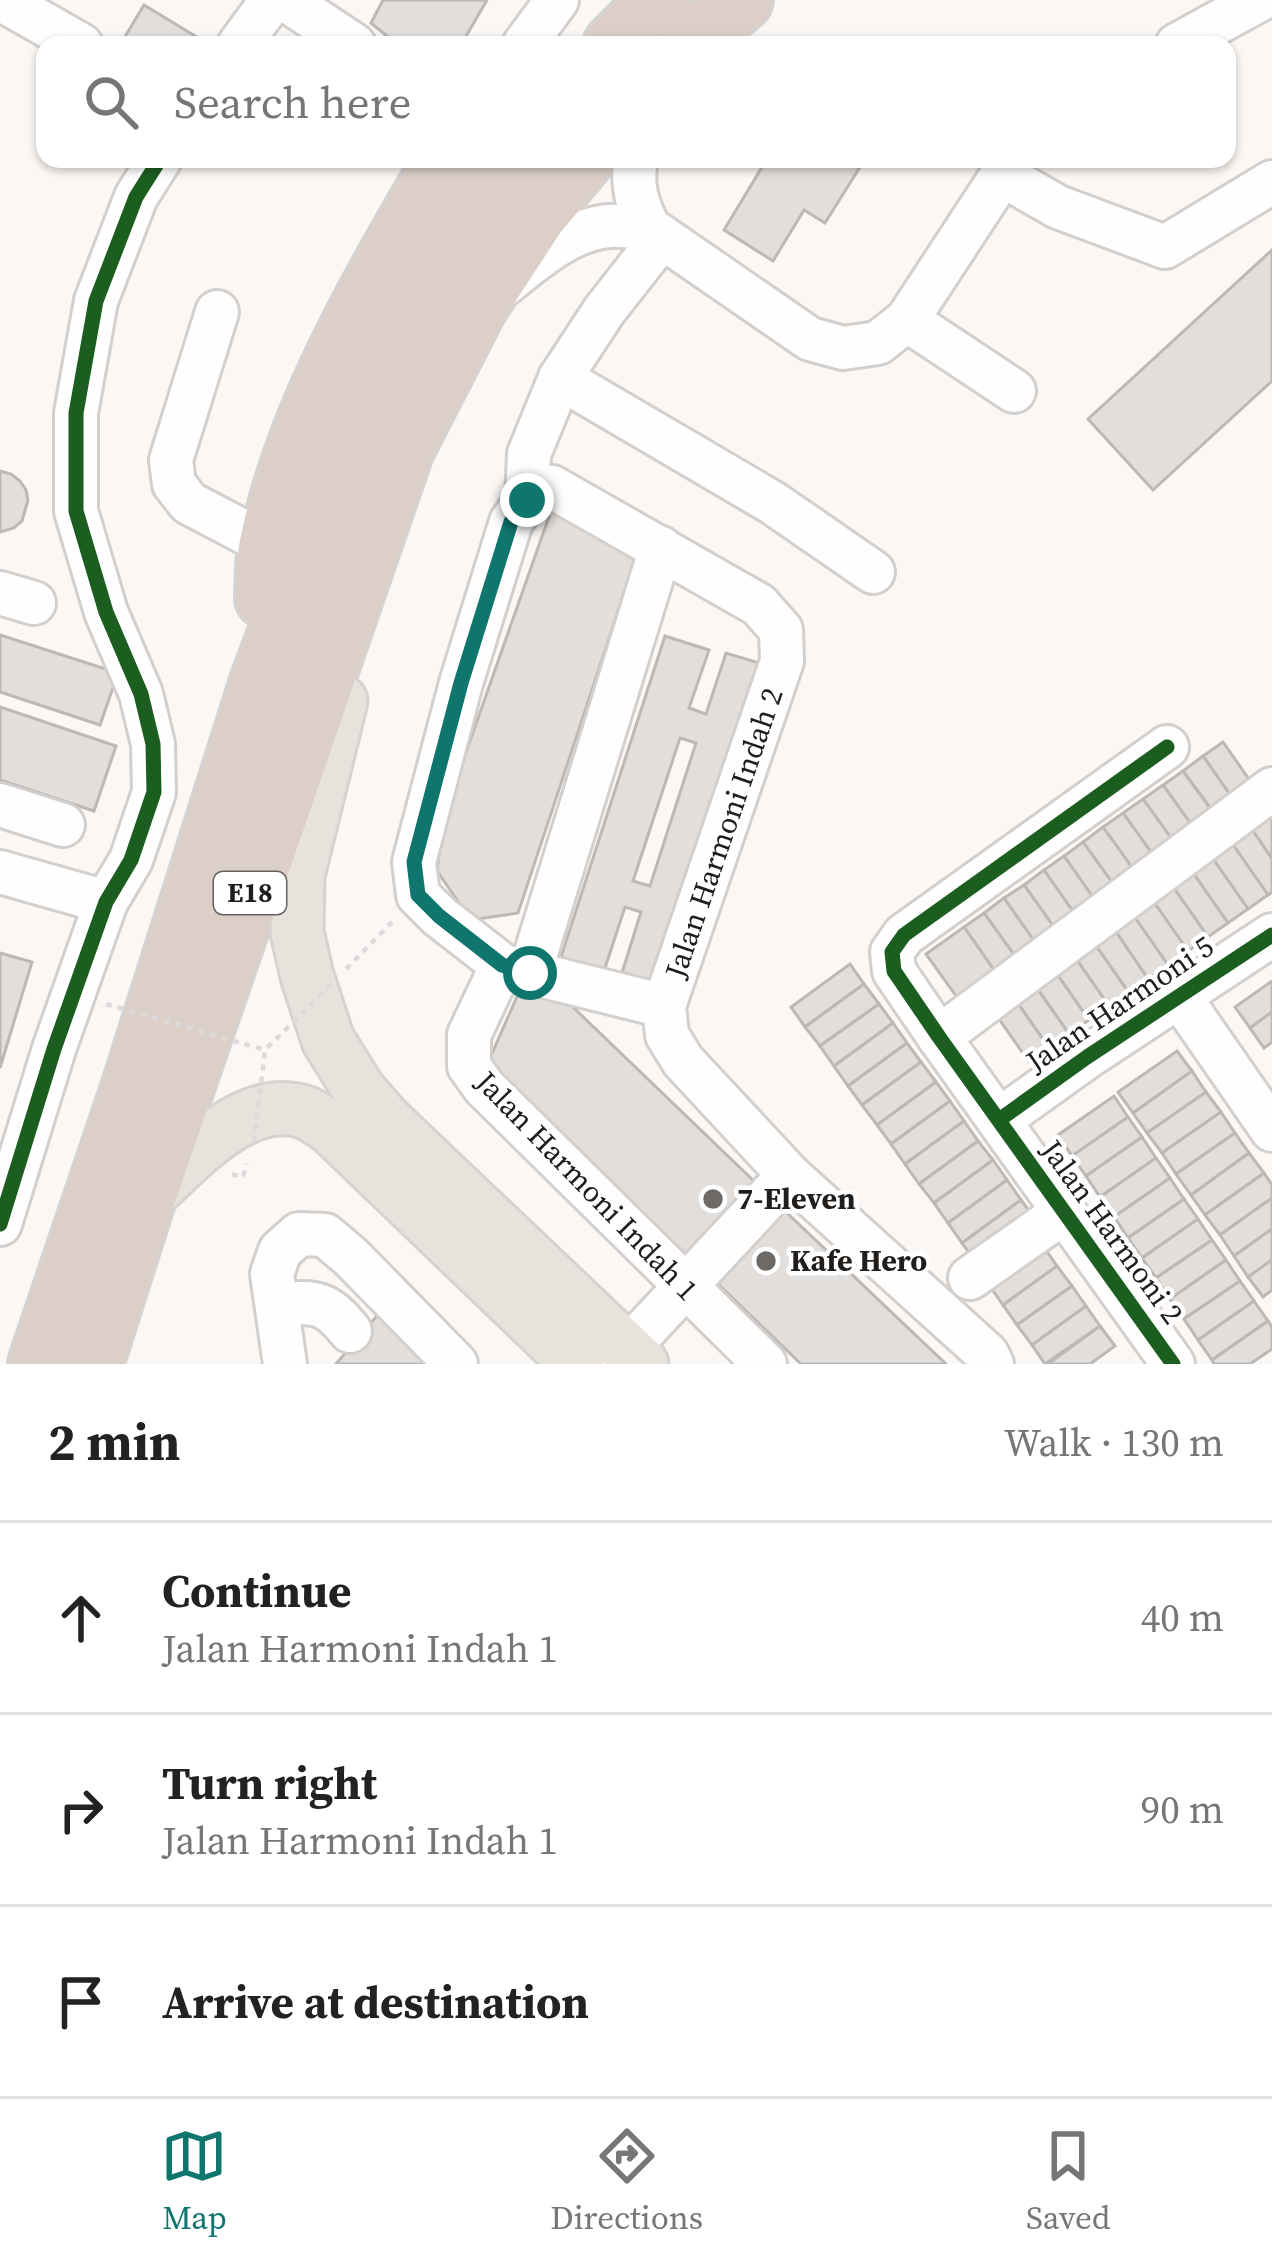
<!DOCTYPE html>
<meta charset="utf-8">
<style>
:root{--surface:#fff;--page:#f6f6f6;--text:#222;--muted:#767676;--line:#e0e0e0;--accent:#0f766e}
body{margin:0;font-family:"Source Serif 4",serif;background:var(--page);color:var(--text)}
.stop{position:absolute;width:36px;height:36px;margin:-27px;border:9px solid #0f766e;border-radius:50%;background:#fff}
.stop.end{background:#0f766e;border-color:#fff;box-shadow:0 3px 12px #0008}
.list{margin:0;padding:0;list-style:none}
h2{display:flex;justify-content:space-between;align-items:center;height:156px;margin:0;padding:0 48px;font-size:51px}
h2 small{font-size:39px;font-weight:400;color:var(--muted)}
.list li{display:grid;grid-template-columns:78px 1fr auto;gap:36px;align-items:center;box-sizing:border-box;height:192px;padding:0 48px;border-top:3px solid var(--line)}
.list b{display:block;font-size:45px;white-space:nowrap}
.list p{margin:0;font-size:39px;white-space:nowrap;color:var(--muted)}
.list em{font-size:39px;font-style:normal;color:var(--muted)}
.icon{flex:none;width:66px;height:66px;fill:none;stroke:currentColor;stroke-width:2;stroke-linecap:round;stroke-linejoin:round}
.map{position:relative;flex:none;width:1272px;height:1364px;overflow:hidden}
.search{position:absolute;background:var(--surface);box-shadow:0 3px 9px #0004;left:36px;right:36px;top:36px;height:132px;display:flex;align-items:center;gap:30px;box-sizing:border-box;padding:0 42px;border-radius:24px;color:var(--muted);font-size:45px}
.sheet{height:732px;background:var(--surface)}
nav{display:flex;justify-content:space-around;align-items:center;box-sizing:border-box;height:168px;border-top:3px solid var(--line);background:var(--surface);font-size:33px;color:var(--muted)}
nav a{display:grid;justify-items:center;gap:6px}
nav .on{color:var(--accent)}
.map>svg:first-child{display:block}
.building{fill:#e2dedc;stroke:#bcb8b6;stroke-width:3;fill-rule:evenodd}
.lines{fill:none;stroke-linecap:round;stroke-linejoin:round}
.minor-casing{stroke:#d2cfcd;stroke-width:48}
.major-casing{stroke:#d5d3d2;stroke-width:57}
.highway-casing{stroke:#d5d3d2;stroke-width:66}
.path{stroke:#dcdada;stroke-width:4.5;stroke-dasharray:6 6;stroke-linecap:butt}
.minor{stroke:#fefefe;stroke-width:42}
.major{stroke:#e8e2dd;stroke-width:51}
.highway{stroke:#dbcfc8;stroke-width:60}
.path-bridge{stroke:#dcdada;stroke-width:4.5;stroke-dasharray:6 6;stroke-linecap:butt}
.cycleway-casing{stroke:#fff;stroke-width:22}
.cycleway{stroke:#1b5e20;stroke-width:15}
.route{stroke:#0f766e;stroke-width:15}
.poi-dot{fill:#6d6967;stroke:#fff;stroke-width:4.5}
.labels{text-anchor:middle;stroke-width:9;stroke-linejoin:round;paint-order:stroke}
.shield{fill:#fff;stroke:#64615f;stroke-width:3}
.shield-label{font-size:27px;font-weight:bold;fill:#211d1b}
.street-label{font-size:30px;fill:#211d1b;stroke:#fff}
.poi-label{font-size:30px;font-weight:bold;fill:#211d1b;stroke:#fff;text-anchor:start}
</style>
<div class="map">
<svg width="1272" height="1364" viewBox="0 0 1272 1364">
<rect width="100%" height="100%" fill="#fbf7f5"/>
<g class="building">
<path d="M383,0H487L461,45H398L371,23Z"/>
<path d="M144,5L205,42L203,45H120Z"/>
<path d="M767,159H865L825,223L804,210L773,261L724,230Z"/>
<path d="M1272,250V381L1153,490L1088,419Z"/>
<path d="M0,471L11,474L20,481L26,490L28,500L22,521L14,528L0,532Z"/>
<path d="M552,508L635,560L518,913L471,920L437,871L444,815Z"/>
<path d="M0,635L118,673L100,725L0,692Z"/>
<path d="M665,636L709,650L689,708L706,714L726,653L769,666L664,989L621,976L641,912L625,907L604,971L561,957ZM680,738L696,743L650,886L633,881Z"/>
<path d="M0,707L116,746L94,811L0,780Z"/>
<path d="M1223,742L1260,795L1240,809L1203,756Z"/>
<path d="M1203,756L1240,809L1221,823L1183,771Z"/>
<path d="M1183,771L1221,823L1201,838L1163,785Z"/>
<path d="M1163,785L1201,838L1181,852L1143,799Z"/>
<path d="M1143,799L1181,852L1161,866L1123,813Z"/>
<path d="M1123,813L1161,866L1141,880L1103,827Z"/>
<path d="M1270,814L1272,817V859L1251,828Z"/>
<path d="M1103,827L1141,880L1121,895L1083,842Z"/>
<path d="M1251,828L1272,859V892L1268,895L1231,842Z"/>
<path d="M1083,842L1121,895L1101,909L1064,856Z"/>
<path d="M1231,842L1268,895L1248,909L1211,856Z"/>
<path d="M1064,856L1101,909L1081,923L1044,870Z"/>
<path d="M1211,856L1248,909L1228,923L1191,870Z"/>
<path d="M1044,870L1081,923L1061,937L1024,885Z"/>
<path d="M1191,870L1228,923L1208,937L1171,884Z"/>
<path d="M1171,884L1208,937L1188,951L1151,898Z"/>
<path d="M1024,885L1061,937L1041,951L1004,898Z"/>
<path d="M1004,898L1041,951L1022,966L984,913Z"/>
<path d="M1151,898L1188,951L1168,965L1131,912Z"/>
<path d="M1131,912L1168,965L1148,979L1112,926Z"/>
<path d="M984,913L1022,966L1001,980L964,927Z"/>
<path d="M1112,926L1148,979L1129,993L1092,940Z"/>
<path d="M964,927L1001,980L964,1007L926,954Z"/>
<path d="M1092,940L1129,993L1109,1006L1072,953Z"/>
<path d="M0,953L32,962L0,1068Z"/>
<path d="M1072,953L1109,1006L1089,1020L1052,967Z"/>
<path d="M850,964L864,984L805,1027L791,1007Z"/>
<path d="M1052,967L1089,1020L1069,1034L1032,981Z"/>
<path d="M1032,981L1069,1034L1049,1048L1012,995Z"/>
<path d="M1272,981V1012L1250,1028L1235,1007Z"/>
<path d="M523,983L552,987L757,1184L688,1256L487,1065Z"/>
<path d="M864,984L879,1004L820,1046L805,1027Z"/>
<path d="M1012,995L1049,1048L1029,1062L992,1009Z"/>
<path d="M879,1004L893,1023L834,1066L820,1046Z"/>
<path d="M1272,1012V1042L1264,1048L1250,1028Z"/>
<path d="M893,1023L907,1043L848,1086L834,1066Z"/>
<path d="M907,1043L921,1062L862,1105L848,1086Z"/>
<path d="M1177,1051L1192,1071L1133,1113L1118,1092Z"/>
<path d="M921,1062L936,1082L877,1125L862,1105Z"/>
<path d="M1192,1071L1206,1092L1147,1133L1133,1113Z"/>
<path d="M936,1082L950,1101L891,1144L877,1125Z"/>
<path d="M1206,1092L1221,1112L1162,1153L1147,1133Z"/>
<path d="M1114,1096L1128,1117L1072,1156L1058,1135Z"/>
<path d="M950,1101L964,1121L905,1164L891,1144Z"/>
<path d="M1221,1112L1235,1133L1176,1174L1162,1153Z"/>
<path d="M1128,1117L1142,1137L1086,1176L1072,1156Z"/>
<path d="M964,1121L978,1141L919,1184L905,1164Z"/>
<path d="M1235,1133L1249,1153L1191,1195L1176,1174Z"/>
<path d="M1142,1137L1156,1158L1100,1197L1086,1176Z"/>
<path d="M978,1141L993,1160L934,1203L919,1184Z"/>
<path d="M1249,1153L1264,1173L1205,1215L1191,1195Z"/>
<path d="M1156,1158L1170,1178L1114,1217L1100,1197Z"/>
<path d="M993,1160L1007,1180L948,1223L934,1203Z"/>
<path d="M1264,1173L1272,1185V1198L1220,1235L1205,1215Z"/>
<path d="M1170,1178L1184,1199L1128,1238L1114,1217Z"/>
<path d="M1007,1180L1021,1200L962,1243L948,1223Z"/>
<path d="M1272,1198V1229L1234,1256L1220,1235Z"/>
<path d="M1184,1199L1198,1219L1142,1258L1128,1238Z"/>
<path d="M1021,1200L1035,1219L976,1262L962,1243Z"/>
<path d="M785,1211L946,1364H801L717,1283Z"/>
<path d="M1198,1219L1212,1240L1156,1278L1142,1258Z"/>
<path d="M1272,1229V1260L1248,1277L1234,1256Z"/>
<path d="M1212,1240L1226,1260L1170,1299L1156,1278Z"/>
<path d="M1043,1246L1057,1266L1003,1305L989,1285Z"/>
<path d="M1226,1260L1240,1281L1184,1319L1170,1299Z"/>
<path d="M1272,1260V1290L1263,1297L1248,1277Z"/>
<path d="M1057,1266L1072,1286L1017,1325L1003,1305Z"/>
<path d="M1240,1281L1254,1301L1198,1340L1184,1319Z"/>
<path d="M1072,1286L1086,1306L1032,1345L1017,1325Z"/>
<path d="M1254,1301L1268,1321L1212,1360L1198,1340Z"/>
<path d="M1086,1306L1100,1326L1045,1364L1032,1345Z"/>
<path d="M381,1311L431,1364H336Z"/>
<path d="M1268,1321L1272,1327V1349L1250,1364H1214L1212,1360Z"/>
<path d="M1100,1326L1115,1346L1090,1364H1048Z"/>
</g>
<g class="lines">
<g class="minor-casing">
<g id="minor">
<path d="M2,0L81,45"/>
<path d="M286,0L354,45"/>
<path d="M239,45L272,0"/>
<path d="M524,45L557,0"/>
<path d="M1177,45L1259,0"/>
<path d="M636,159C631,185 637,205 649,228L810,339L843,348L878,343L907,320L1002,175"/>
<path d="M1013,159L1002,175L1058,207L1165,247L1272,182"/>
<path d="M505,284C535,260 570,229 609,226C622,225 636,228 649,228"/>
<path d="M217,312L171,460L174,484L189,503L269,545"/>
<path d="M907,320L1014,391"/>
<path d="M560,378L773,503L873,572"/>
<path d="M527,499L529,454L560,378L604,311L662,237"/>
<path d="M0,593L34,603"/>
<path d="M1167,747L904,935L892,952L894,971L939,1037L1173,1364"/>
<path d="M0,805L63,825"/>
<path d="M0,872L106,902"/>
<path d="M503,966L664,1006"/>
<path d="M530,972L661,548"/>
<path d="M1179,996L1272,1130"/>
<path d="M939,1037L1272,789"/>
<path d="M999,1120L1087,1057L1272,935"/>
<path d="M0,1224L54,1049L106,902L131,860L154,792L153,744L141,694L106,612L76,511V413L96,301L136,197L160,159"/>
<path d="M970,1278L1064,1212"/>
<path d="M277,1304C315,1302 325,1300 350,1331"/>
<path d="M285,1364L272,1274L280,1251L299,1234L325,1235L351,1257L456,1364"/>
<path d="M613,1364L789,1175"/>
<path d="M765,1364L484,1087L469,1066V1035L502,965L439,916L418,895L414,862L461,683L511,522L527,499L552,487L759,605L781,630L782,661L664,1006L667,1035L683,1061L789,1175L987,1354L992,1364"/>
</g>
</g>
<g class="major-casing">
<g id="major">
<path d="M341,701L298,875L297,932L307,976L328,1040L359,1090L385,1120L642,1364"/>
<path d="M144,1200C186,1163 245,1090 307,1113C315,1117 324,1123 332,1129L577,1364"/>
</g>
</g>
<g class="highway-casing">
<g id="highway">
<path d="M614,45L659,0"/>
<path d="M688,45L742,0"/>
<path d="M266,598C267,580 266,560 270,543C299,406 376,279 445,159"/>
<path d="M39,1364L133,1086L261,682L354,433L428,285L491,185L513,159"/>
<path d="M92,1364L144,1200L403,449L476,307L536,215L583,159"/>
</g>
</g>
<g class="path">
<path d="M346,969L393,921"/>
<path d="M232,1174L243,1177L247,1164"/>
</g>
<use href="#minor" class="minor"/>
<use href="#major" class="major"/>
<use href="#highway" class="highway"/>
<g class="path-bridge">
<path d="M106,1004L265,1050"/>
<path d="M254,1142L265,1050L334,982"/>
</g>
<g class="cycleway-casing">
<g id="cycleway">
<path d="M1167,747L904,935L892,952L894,971L939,1037L1173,1364"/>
<path d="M999,1120L1087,1057L1272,935"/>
<path d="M0,1224L54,1049L106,902L131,860L154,792L153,744L141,694L106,612L76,511V413L96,301L136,197L160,159"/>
</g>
</g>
<use href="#cycleway" class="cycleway"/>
</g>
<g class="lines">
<path class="route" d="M527,500L511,522L461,683L414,862L418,895L439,916L502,965L530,973"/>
</g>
<g class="poi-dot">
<circle cx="713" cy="1199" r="12"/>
<circle cx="766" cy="1261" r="12"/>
</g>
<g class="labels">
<rect class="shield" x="214" y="872" width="72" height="42" rx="9"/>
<g class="shield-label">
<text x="250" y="902">E18</text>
</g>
<g class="street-label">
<text transform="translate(724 833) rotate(-71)" y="10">Jalan Harmoni Indah 2</text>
<text transform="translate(1120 1004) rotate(-34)" y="10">Jalan Harmoni 5</text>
<text transform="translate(587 1186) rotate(46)" y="10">Jalan Harmoni Indah 1</text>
<text transform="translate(1112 1232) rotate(54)" y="10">Jalan Harmoni 2</text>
</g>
<g class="poi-label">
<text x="737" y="1209">7-Eleven</text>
<text x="790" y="1271">Kafe Hero</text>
</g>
</g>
</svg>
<div class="stop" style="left:530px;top:973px"></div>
<div class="stop end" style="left:527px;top:500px"></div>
<div class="search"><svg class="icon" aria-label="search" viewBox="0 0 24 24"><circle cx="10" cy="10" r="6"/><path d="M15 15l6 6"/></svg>Search here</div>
</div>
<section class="sheet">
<h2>2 min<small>Walk · 130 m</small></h2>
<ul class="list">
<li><svg class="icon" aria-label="ahead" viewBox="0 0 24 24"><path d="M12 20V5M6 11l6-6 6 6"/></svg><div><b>Continue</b><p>Jalan Harmoni Indah 1</p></div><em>40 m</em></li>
<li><svg class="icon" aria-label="right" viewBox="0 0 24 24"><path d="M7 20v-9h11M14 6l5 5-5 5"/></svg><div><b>Turn right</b><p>Jalan Harmoni Indah 1</p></div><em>90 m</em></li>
<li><svg class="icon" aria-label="arrive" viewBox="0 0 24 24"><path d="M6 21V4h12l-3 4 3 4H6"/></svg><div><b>Arrive at destination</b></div></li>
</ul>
</section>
<nav>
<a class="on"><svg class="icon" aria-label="map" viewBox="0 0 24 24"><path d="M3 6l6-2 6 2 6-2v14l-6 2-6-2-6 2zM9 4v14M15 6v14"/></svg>Map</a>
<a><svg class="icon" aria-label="directions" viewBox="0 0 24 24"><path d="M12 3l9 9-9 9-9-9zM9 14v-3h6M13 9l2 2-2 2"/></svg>Directions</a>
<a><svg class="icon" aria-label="saved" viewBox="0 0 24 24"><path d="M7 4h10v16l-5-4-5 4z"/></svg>Saved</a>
</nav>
